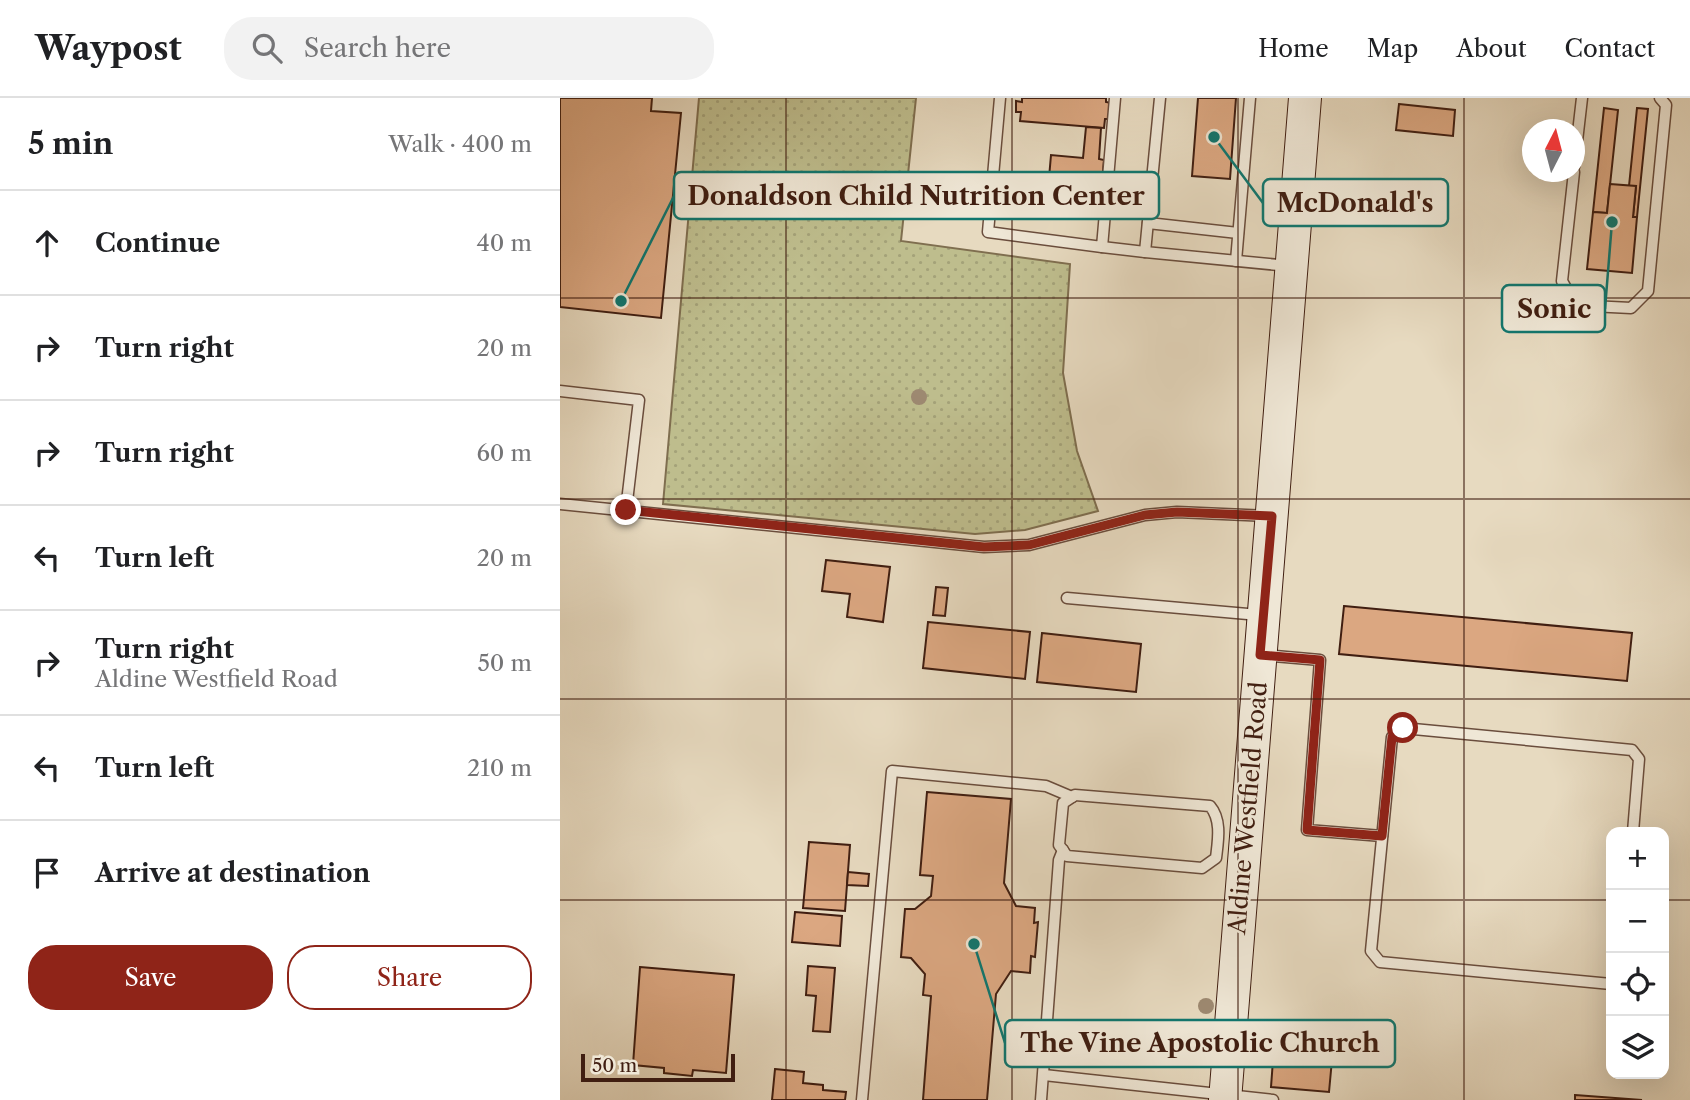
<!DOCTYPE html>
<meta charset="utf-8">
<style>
:root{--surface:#fff;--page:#f2f2f2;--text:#202124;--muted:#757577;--line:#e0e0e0;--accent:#8f2418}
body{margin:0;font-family:"Libre Caslon Text",serif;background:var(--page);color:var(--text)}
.controls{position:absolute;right:21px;bottom:21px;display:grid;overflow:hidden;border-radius:14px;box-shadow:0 7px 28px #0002}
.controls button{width:63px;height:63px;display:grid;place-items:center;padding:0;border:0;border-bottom:2px solid var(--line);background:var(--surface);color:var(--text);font:35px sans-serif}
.compass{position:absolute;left:962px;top:21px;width:63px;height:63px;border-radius:50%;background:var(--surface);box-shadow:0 7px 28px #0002;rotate:6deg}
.scale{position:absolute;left:21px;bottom:18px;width:154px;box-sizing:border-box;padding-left:7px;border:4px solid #401e11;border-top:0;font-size:19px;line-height:24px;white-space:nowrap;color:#401e11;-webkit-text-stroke:5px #efe7d6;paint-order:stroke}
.stop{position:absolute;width:21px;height:21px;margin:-16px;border:5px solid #8f2418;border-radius:50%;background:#fff}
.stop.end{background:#8f2418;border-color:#fff;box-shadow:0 2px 7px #0008}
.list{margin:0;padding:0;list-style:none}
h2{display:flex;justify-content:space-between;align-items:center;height:91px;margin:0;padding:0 28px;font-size:30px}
h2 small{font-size:23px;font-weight:400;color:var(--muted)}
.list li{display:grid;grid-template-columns:46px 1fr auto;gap:21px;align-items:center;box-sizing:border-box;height:105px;padding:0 28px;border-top:2px solid var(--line)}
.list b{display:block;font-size:26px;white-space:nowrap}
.list p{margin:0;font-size:23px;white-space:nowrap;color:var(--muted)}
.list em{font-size:23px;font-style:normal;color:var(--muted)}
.actions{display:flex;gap:14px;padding:21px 28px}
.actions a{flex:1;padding:16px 0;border:2px solid var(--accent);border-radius:28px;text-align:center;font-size:24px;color:var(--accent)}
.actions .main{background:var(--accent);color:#fff}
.icon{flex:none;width:38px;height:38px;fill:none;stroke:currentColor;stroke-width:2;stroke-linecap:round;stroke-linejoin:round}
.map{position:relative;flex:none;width:1130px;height:1002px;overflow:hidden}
header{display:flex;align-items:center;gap:42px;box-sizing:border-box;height:98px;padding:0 35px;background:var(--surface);border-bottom:2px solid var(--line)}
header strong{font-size:33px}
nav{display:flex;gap:38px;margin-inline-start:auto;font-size:24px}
.search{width:490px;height:63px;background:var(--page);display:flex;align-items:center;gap:18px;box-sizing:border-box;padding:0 24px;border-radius:28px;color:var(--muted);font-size:26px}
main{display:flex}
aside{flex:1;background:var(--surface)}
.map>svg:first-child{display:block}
.grass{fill:url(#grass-dots);stroke:#7f6e4f;stroke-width:2}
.building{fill:#dba781;stroke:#401e11;stroke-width:2}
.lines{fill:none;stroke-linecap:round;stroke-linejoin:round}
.service-casing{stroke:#6a4d3d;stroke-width:13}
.secondary-casing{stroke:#401e11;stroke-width:34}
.service{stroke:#efe7d6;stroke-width:10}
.secondary{stroke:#efe7d6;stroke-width:32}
.tree{fill:#9d8971}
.route{stroke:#8f2418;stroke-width:9}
.grid{fill:none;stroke:#401e11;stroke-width:2;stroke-opacity:0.55}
.labels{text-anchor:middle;stroke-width:5;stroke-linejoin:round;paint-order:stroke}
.street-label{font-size:24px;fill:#401e11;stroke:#efe7d6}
.leader{fill:none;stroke:#0f766e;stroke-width:2.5}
.callout-dot{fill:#0f766e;stroke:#efe7d6;stroke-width:2.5}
.callout{fill:#efe7d6;stroke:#0f766e;stroke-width:2.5}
.callout-label{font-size:26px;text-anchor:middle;font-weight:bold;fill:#401e11}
</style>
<header>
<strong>Waypost</strong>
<div class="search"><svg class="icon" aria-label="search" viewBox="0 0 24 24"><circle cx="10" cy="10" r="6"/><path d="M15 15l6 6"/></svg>Search here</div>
<nav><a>Home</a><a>Map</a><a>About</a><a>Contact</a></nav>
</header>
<main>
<aside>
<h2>5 min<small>Walk · 400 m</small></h2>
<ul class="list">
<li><svg class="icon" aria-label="ahead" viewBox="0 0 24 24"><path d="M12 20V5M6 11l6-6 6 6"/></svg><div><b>Continue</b></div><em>40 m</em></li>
<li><svg class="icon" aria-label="right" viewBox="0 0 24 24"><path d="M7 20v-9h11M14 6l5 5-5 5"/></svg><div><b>Turn right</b></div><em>20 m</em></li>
<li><svg class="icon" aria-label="right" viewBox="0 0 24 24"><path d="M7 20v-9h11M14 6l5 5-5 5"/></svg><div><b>Turn right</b></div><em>60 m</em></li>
<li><svg class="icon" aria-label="left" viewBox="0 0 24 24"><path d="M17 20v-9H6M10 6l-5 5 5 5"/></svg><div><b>Turn left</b></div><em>20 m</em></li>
<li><svg class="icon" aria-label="right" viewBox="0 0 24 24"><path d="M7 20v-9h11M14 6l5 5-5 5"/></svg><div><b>Turn right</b><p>Aldine Westfield Road</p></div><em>50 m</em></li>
<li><svg class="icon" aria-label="left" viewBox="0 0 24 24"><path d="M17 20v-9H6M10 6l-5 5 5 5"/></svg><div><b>Turn left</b></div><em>210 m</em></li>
<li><svg class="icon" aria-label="arrive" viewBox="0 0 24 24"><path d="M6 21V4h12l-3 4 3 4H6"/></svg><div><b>Arrive at destination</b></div></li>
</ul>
<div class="actions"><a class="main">Save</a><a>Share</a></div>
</aside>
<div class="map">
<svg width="1130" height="1002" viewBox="0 0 1130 1002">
<defs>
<pattern id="grass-dots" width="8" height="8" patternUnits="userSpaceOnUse" patternTransform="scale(1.75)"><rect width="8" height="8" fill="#bebd8d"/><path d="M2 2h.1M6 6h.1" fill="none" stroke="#a4a279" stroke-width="1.8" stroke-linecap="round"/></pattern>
</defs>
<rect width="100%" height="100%" fill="#e7dac0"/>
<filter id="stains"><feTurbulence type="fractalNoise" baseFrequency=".00286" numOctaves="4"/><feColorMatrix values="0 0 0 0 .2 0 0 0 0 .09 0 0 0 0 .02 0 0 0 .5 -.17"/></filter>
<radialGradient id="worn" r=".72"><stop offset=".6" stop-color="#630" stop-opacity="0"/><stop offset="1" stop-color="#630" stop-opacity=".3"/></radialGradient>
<path class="grass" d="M139,0H356L341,143L510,166L503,275L517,353L538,413L465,432L415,436L103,406Z"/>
<g class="building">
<path d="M0,0H92L91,13L121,15L101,220L0,209Z"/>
<path d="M462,0H546V4L551,5L550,21H545L544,30L460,23L461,14H456V3L462,4Z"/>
<path d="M638,0H676L670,81L632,78Z"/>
<path d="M839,6L895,12L893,38L836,32Z"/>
<path d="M1044,10L1058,12L1047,115L1033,114Z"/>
<path d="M1077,10L1088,11L1077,119H1073L1076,88H1069Z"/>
<path d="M526,29L541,30L539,61L544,62L542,84L489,80L491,57L523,60Z"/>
<path d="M1050,86L1076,88L1073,119H1077L1072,175L1027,171L1033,114L1047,115Z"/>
<path d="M266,462L330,469L323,524L287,519L290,496L262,493Z"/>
<path d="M376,489L388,490L385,518L373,517Z"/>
<path d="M784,508L1072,535L1067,583L779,556Z"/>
<path d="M368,524L470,534L465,581L363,570Z"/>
<path d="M482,535L581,546L576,594L477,584Z"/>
<path d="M367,694L451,701L444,785L456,808L475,810L474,825L478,824L475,859L471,858L470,875L451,873L436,896L427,1002H363L371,898L363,897L365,876L351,860L341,859L345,811H355L371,798L373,778L360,777Z"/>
<path d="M249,744L290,747L285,813L243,810Z"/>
<path d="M288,774L309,776L308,788L287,787Z"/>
<path d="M235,814L282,818L280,848L232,844Z"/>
<path d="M248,868L275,870L270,934L253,933L256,898L246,897Z"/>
<path d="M80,869L174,877L166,975L133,972L132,978L104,975V970L73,967Z"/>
<path d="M715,935L774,940L769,994L711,989Z"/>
<path d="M215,971L244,974L243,985L263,987V992L286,994L285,1002H212Z"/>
<path d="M1015,997L1082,1002H1015Z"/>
</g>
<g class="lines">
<g class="service-casing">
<g id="service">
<path d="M440,0L428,134L542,149L555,0"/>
<path d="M600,0L585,154L729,168"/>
<path d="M1014,69L1022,0"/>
<path d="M1014,74L1002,183L1012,201L1031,208L1071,210L1088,193L1106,7L1100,0"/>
<path d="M588,125L678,135"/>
<path d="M542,149L585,154"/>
<path d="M676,163L690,0"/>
<path d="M0,293L79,302L66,412"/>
<path d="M0,406L424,449L469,447L585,417L617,414L709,418"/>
<path d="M507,500L699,517"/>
<path d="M703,557L760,562L747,732L822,738"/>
<path d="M515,697L650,708C662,722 658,743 656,760L642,770L507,758L499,747L503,705Z"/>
<path d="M1051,886L820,864L811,853L832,639L843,630L1072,652L1079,661L1073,734"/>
<path d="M484,977L713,1002"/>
<path d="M302,1002L332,673L486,688L512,699"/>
<path d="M481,1002L499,762L503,752"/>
</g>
</g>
<g class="secondary-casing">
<path id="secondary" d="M665,1002L745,0"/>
</g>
<use href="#service" class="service"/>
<use href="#secondary" class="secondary"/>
</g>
<g class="tree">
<circle cx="359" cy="299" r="8"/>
<circle cx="646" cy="908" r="8"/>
</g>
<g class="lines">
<path class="route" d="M66,412L424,449L469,447L585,417L617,414L712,418L700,557L760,562L747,732L822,738L832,639L843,630"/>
</g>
<path class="grid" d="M226,0V1002M452,0V1002M678,0V1002M904,0V1002M0,200H1130M0,401H1130M0,601H1130M0,802H1051M1104,802H1130"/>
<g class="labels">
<g class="street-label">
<text transform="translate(688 710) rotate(-85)" y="8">Aldine Westfield Road</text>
</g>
</g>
<path class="leader" d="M61 203L114 98M654 39L703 105M1052 124L1045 211M414 846L445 945"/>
<g class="callout-dot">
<circle cx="61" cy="203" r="7"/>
<circle cx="654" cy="39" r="7"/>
<circle cx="1052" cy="124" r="7"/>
<circle cx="414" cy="846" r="7"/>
</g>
<g class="callout">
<rect x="114" y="74" width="485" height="47" rx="7"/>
<rect x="703" y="81" width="185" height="47" rx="7"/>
<rect x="942" y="187" width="103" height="47" rx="7"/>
<rect x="445" y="922" width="390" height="47" rx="7"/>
</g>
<g class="callout-label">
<text x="356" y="107">Donaldson Child Nutrition Center</text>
<text x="795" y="114">McDonald's</text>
<text x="994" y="220">Sonic</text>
<text x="640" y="954">The Vine Apostolic Church</text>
</g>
<rect width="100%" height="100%" filter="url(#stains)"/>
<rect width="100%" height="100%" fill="url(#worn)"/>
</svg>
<div class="controls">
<button>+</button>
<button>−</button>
<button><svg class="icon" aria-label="locate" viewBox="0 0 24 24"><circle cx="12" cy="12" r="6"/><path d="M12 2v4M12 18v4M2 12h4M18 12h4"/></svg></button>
<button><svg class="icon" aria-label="layers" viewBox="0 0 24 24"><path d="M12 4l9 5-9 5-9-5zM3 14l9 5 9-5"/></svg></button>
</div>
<svg class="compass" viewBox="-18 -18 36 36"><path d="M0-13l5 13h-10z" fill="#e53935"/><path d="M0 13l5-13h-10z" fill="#757577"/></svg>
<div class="scale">50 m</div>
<div class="stop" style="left:843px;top:630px"></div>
<div class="stop end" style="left:66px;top:412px"></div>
</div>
</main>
